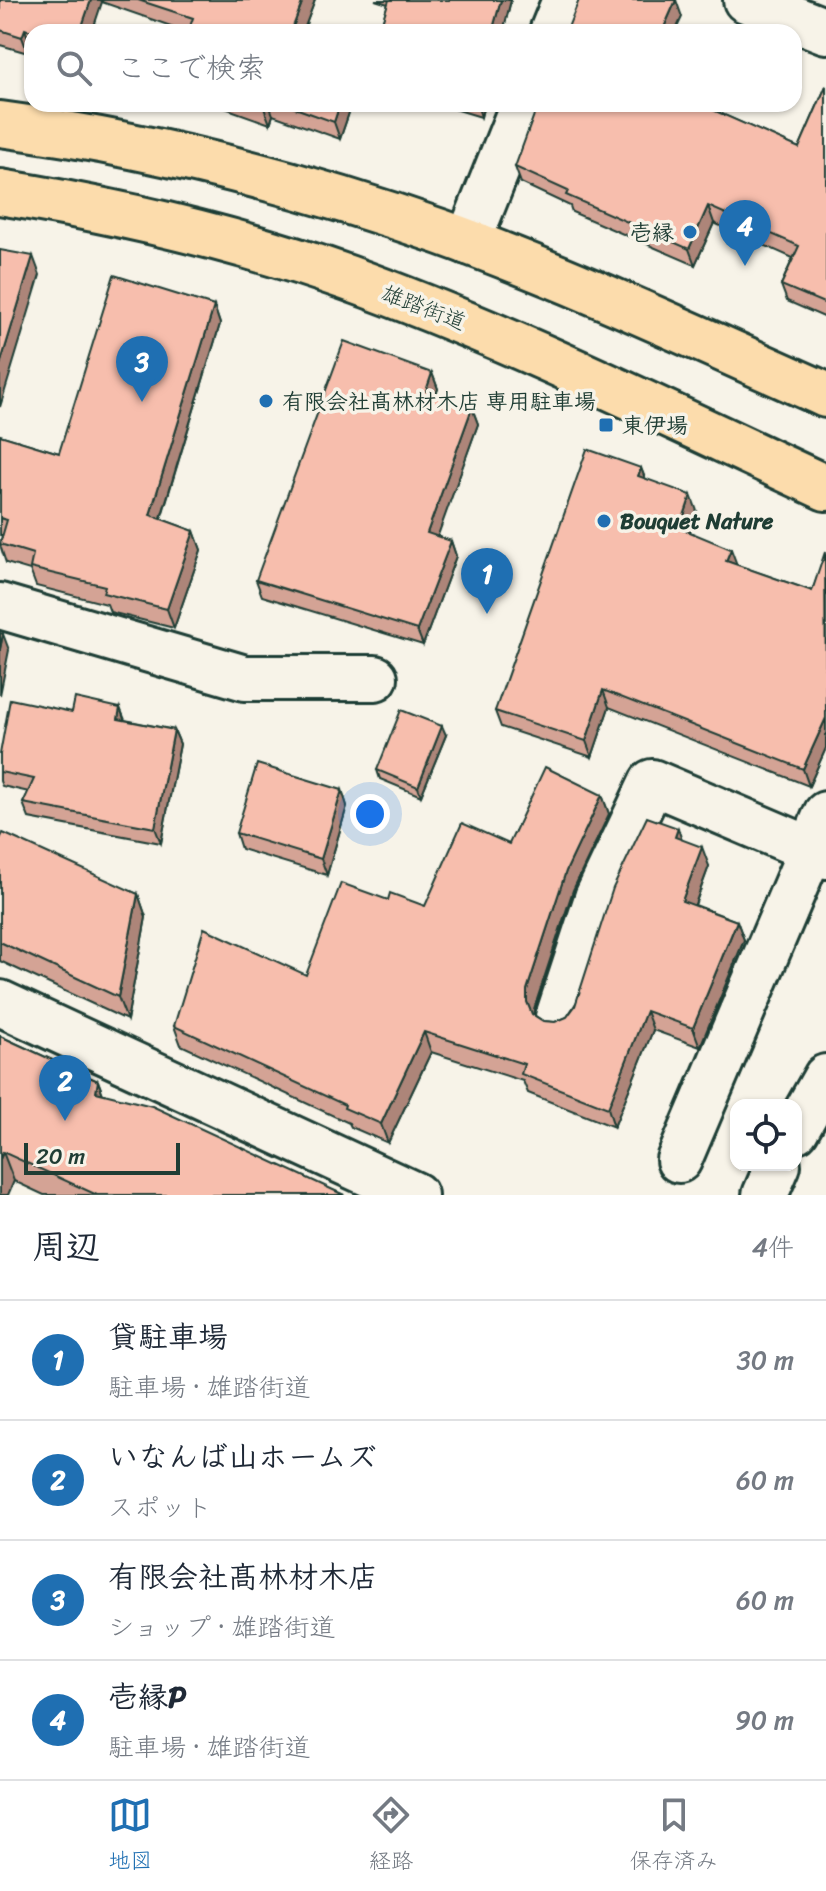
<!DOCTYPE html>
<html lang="ja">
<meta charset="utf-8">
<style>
:root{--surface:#fff;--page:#f2f2f3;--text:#1f2937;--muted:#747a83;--line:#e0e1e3;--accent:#1f6fb2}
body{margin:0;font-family:Sriracha,"Klee One",sans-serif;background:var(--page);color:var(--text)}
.controls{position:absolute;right:24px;bottom:24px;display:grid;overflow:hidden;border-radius:16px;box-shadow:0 2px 6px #0004}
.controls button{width:72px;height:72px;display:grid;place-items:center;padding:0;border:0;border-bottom:2px solid var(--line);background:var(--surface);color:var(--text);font:40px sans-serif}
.scale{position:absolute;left:24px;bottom:20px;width:156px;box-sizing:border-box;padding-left:8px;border:4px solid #1f3d34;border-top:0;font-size:22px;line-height:28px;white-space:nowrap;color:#1f3d34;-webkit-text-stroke:6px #f7f3e8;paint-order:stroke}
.you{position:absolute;left:370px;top:814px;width:28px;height:28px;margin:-20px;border:6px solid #fff;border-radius:50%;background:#1a73e8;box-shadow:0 0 0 12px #1a73e833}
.badge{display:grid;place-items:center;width:52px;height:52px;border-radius:50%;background:var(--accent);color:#fff;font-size:26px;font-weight:700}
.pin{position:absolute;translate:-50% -66px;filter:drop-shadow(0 2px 4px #0008)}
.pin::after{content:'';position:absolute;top:42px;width:28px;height:24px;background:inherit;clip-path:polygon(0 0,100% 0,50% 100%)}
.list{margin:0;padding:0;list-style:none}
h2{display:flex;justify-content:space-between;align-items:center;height:104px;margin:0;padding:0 32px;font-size:34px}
h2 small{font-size:26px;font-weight:400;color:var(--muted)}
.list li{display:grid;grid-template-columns:52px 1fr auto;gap:24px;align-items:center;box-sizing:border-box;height:120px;padding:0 32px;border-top:2px solid var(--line)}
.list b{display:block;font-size:30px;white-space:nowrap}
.list p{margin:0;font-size:26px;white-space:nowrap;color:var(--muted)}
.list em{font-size:26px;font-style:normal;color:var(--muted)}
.icon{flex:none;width:44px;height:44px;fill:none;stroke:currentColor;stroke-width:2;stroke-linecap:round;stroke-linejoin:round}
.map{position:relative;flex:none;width:826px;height:1195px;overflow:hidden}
.search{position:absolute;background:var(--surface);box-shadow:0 2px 6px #0004;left:24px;right:24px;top:24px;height:88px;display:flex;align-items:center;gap:20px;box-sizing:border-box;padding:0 28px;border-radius:24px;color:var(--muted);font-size:30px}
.sheet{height:584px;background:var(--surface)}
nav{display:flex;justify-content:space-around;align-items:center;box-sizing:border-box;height:112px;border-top:2px solid var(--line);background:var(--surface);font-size:22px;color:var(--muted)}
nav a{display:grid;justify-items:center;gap:4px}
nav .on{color:var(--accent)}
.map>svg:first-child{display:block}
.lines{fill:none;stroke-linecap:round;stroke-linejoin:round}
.street-casing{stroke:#1f3d34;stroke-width:50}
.primary-casing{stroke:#1f3d34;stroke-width:50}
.street{stroke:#f7f3e8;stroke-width:44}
.primary{stroke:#fcdcac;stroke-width:44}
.wall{fill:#d4a395;stroke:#1f3d34;stroke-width:2}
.shaded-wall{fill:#ad8579;stroke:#1f3d34;stroke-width:2}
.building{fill:#f7bead;stroke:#1f3d34;stroke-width:2}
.poi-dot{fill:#1f6fb2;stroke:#f7f3e8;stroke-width:3}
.labels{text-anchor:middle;stroke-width:7;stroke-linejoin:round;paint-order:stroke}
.poi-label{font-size:22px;font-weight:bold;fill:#1f3d34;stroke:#f7f3e8;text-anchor:start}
.street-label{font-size:22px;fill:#1f3d34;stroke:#f7f3e8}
</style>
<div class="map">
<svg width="826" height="1195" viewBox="0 0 826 1195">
<rect width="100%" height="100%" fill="#f7f3e8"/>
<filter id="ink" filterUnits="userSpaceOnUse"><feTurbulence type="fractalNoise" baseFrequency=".0125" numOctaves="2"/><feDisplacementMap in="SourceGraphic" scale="16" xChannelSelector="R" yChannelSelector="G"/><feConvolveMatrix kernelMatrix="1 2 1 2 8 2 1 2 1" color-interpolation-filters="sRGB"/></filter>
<g filter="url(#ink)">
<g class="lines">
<g class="street-casing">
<g id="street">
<path d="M746,0L826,31"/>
<path d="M552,32L565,0"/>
<path d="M468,242L523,104"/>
<path d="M0,606L245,678H375"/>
<path d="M0,1003L415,1195"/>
<path d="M558,1017L597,898L652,782L826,856"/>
<path d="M796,1130L826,1077"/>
<path d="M679,1160L826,814"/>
<path d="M765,1195L778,1165"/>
</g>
</g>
<g class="primary-casing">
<g id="primary">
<path d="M0,124C150,144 298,182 441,232C572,279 699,339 826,395"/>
<path d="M0,192C118,211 235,238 348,278C512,337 668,415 826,488"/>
</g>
</g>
<use href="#street" class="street"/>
<use href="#primary" class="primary"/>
</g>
<g class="wall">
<path d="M0,0H315L303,32H188L102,2L32,32V46H31L28,53L0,45Z"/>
<path d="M375,0H511L503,32H379L388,4Z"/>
<path d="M826,86V318L787,301L781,285L793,258L714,223L695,265L572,212L570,206L521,183L515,167L715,111L799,148Z"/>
<path d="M214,104H352L340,139L273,115L270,124Z"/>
<path d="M438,104H484L481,117Z"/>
<path d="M214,306L220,324L161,519L194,531L201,550L174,628L110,612L107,604L36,586L30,570L6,563L0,545L2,535H0V435L59,453Z"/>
<path d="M432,373L438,389L436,394L472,408L478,424L437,536L451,541L456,556L423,645L262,596L256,580Z"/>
<path d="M641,468L645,478L697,511L690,532L737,565L812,591L826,554V748L809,786L609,707L592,757L501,727L495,711Z"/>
<path d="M120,708L125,720L174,730L180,744L161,843L29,818L23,803L29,792L2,786L0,781V754L72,712Z"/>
<path d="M446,735L421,796L380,779L377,770Z"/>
<path d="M342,790L347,806L327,875L241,849L236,833Z"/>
<path d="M602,795L609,814L573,890L534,1009V1015L543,1021L555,1022L567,1017L681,839L709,866L695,905L737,921L744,940L700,1047L653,1030L614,1127L528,1093L523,1081L431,1052L388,1143L351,1127L349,1123L181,1045L174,1026L306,975L388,900L425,906L509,844Z"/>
<path d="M0,839L138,894L146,917L127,1020L0,961Z"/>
<path d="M0,1036L98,1081L103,1094L344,1195H44L14,1181L0,1195Z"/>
</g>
<g class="shaded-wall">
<path d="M91,0H101L102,2L92,32H80Z"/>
<path d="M303,0H315L303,32H291Z"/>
<path d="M501,0H511L503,32H492Z"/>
<path d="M676,0L682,17L675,32H662Z"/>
<path d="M25,29L31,46L28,53L22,37Z"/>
<path d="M265,104H269L273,115L270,124L264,108Z"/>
<path d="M340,104H352L340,139L334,122Z"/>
<path d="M477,104H484L481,117Z"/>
<path d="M705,104H718L710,123L704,106Z"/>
<path d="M708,206L714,223L695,265L689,249Z"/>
<path d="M33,256L40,275L0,407V365Z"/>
<path d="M214,306L220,324L156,534L150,515Z"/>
<path d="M432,373L438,389L431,406L426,391Z"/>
<path d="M472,408L478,424L433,549L427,533Z"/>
<path d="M641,468L647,484L638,476Z"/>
<path d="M691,495L697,511L686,544L680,528Z"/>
<path d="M194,531L201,550L174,628L167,609Z"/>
<path d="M451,541L456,556L423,645L417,630Z"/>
<path d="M731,549L737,565L726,561Z"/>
<path d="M3,634L9,650L0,695V649Z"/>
<path d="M603,690L609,707L592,757L586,741Z"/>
<path d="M120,708L125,722L118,719Z"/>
<path d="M826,718V748L809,786L803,769Z"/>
<path d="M442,726L446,735L421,796L418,787Z"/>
<path d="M174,730L180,744L161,843L155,828Z"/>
<path d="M342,790L347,806L327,875L321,859Z"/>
<path d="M602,795L609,814L573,890L534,1009L533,1021L527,1002V990L566,871Z"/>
<path d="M678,828L684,847L675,837Z"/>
<path d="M702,847L709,866L689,920L682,901Z"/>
<path d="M138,894L146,917L127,1020L118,997Z"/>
<path d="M737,921L744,940L700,1047L693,1028Z"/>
<path d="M646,1011L653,1030L614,1127L608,1108Z"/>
<path d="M424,1032L431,1052L388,1143L381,1124Z"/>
<path d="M98,1081L109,1111L96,1092Z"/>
<path d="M3,1152L14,1181L8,1195H0V1159Z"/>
</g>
<g class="building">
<path d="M0,0H91L80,32H33L25,29L22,37L0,30Z"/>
<path d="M138,0H303L291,32H188L193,18Z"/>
<path d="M389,0H501L492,32H379Z"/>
<path d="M579,0H676L662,32H564L569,25Z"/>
<path d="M826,86V304L781,285L799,246L708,206L689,249L566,195L568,191L515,167L538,104H705L704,106L799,148Z"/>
<path d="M253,104H265L264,108Z"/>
<path d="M284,104H340L334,122Z"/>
<path d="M0,250L33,256L0,365Z"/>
<path d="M114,275L214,306L150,515L194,531L167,609L103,593L105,586L30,568L33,554L0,544L7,520L0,518V435L59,453Z"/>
<path d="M344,341L432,373L426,391L472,408L427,533L451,541L417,630L256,580Z"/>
<path d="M587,449L641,468L638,476L691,495L680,528L731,549L726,561L812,591L825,552L826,718L803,769L603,690L586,741L495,711Z"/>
<path d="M0,633L3,634L0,649Z"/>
<path d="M75,698L120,708L118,719L174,730L155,828L23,803L34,779L0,772V754L10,699L72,712Z"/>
<path d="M401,710L442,726L418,787L377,770Z"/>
<path d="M257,764L342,790L321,859L236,833Z"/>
<path d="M545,767L602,795L566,871L527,990V1002L532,1014L543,1021L555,1022L567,1017L575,1006L613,888L647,817L678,828L675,837L702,847L682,901L737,921L693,1028L646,1011L608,1108L521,1074L524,1064L424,1032L381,1124L344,1108L345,1105L174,1026L204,928L306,975L341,883L388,900L390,893L425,906L462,823L509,844Z"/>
<path d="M3,833L138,894L118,997L0,942V839Z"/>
<path d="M0,1036L98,1081L96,1092L152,1106L344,1195H97L3,1152L0,1159Z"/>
</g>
</g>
<g class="poi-dot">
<circle cx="690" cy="232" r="8"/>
<circle cx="266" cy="401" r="8"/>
<rect x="598" y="417" width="16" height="16" rx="4"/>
<circle cx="604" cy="521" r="8"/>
</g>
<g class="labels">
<g class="poi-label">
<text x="674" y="240" text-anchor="end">壱縁</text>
<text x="282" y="409">有限会社髙林材木店 専用駐車場</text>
<text x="622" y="433">東伊場</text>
<text x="620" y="529">Bouquet Nature</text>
</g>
<g class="street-label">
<text transform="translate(424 307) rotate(21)" y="8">雄踏街道</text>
</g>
</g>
</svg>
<div class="controls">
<button><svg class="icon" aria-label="locate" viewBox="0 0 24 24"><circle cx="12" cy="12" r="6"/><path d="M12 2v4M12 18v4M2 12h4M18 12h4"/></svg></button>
</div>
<div class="scale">20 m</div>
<div class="you"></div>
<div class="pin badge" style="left:487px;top:614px">1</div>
<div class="pin badge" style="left:65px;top:1121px">2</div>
<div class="pin badge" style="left:142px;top:402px">3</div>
<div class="pin badge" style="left:745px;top:266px">4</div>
<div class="search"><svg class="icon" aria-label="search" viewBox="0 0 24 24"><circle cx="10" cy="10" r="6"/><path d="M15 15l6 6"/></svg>ここで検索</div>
</div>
<section class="sheet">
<h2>周辺<small>4件</small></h2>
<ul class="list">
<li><span class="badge">1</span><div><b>貸駐車場</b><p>駐車場 · 雄踏街道</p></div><em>30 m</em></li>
<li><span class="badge">2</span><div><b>いなんば山ホームズ</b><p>スポット</p></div><em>60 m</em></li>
<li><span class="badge">3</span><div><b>有限会社髙林材木店</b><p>ショップ · 雄踏街道</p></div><em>60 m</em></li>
<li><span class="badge">4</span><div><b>壱縁P</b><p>駐車場 · 雄踏街道</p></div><em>90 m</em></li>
</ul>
</section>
<nav>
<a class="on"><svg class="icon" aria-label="map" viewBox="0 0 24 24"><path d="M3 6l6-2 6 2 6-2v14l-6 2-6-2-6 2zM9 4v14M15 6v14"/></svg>地図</a>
<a><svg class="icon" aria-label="directions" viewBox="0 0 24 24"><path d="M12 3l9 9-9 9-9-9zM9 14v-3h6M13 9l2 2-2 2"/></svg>経路</a>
<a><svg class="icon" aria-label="saved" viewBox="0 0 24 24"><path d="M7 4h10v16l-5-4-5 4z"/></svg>保存済み</a>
</nav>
